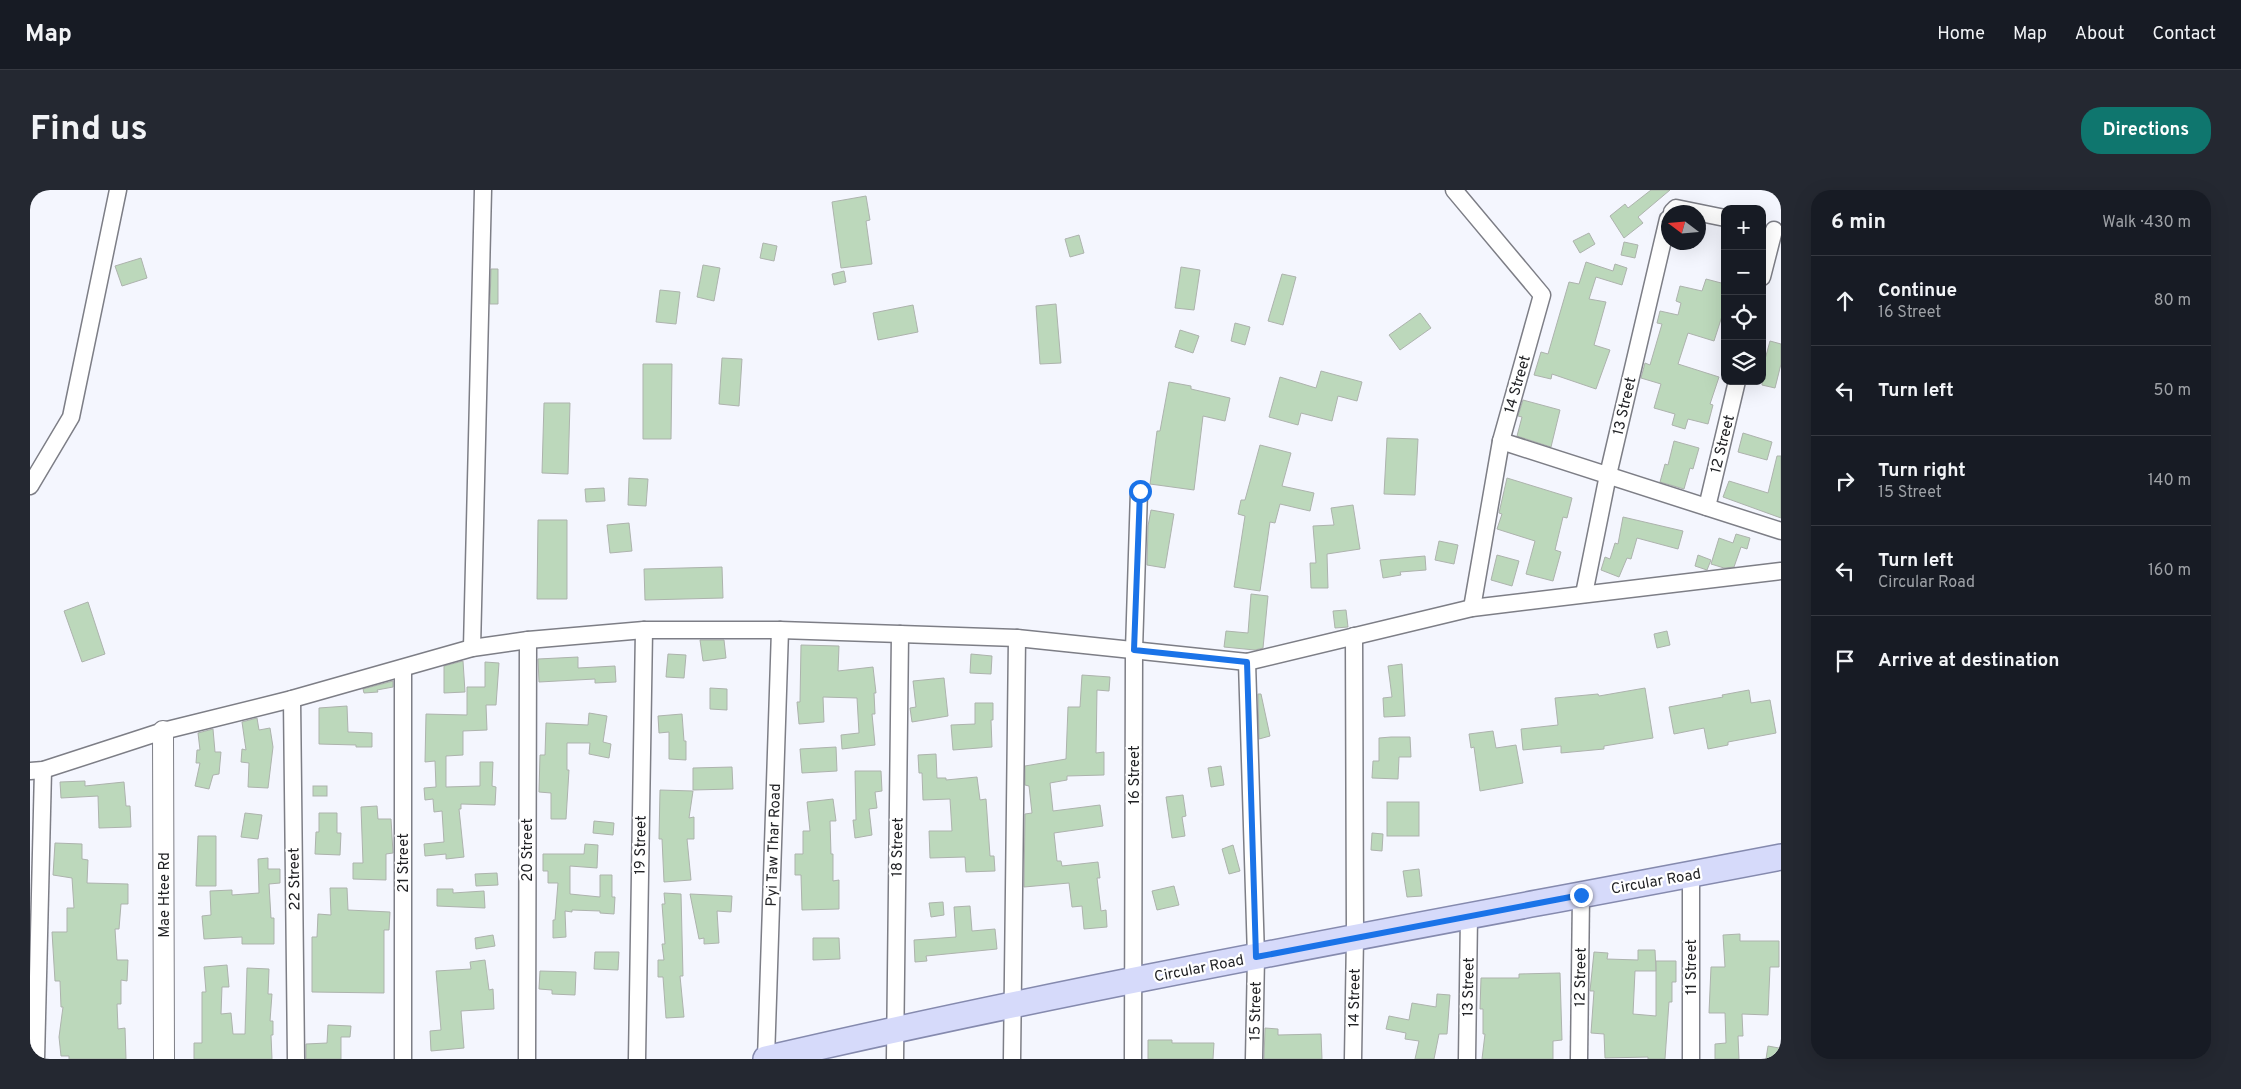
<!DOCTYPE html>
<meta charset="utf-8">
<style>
:root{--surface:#171b24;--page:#242831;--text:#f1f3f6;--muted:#9ea1a6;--line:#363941;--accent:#0f766e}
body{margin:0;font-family:Overpass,sans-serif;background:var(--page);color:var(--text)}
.controls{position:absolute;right:15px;top:15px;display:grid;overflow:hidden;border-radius:10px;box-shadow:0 5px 20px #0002}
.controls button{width:45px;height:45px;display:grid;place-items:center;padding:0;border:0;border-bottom:1px solid var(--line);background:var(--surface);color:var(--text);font:25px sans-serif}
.compass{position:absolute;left:1631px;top:15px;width:45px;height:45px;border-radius:50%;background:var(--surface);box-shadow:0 5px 20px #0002;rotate:286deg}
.stop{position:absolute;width:15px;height:15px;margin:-11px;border:4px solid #1a73e8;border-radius:50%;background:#fff}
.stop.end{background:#1a73e8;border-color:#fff;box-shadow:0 1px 5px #0008}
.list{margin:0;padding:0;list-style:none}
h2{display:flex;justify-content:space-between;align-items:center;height:65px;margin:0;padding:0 20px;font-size:21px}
h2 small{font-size:16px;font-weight:400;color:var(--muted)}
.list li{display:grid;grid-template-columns:32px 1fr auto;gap:15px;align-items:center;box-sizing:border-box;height:90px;padding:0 20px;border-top:1px solid var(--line)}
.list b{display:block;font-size:19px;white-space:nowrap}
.list p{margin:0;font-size:16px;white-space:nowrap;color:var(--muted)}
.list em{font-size:16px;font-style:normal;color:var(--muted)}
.icon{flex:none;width:28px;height:28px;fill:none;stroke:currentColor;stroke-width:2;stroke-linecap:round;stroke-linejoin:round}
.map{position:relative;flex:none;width:1751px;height:869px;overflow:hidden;border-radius:20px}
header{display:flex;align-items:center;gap:30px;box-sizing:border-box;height:70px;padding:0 25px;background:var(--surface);border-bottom:1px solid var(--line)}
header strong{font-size:24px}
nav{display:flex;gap:28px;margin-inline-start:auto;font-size:18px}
.intro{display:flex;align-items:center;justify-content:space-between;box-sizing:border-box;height:120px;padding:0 30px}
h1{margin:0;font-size:35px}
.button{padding:12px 22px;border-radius:20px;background:var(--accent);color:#fff;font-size:18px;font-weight:700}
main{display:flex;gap:30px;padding:0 30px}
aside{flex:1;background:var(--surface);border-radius:20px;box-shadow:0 5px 20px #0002}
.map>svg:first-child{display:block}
.building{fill:#bcd8bb;stroke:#adb3ad}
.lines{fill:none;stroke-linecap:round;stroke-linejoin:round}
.minor-casing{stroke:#7d7e86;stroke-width:19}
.tertiary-casing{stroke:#7d7e86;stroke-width:22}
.primary-casing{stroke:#858aae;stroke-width:28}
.minor{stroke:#fff;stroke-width:16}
.tertiary{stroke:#fff;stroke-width:20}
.primary{stroke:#d6dafa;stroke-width:25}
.route{stroke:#1a73e8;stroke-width:6}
.labels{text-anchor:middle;stroke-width:4.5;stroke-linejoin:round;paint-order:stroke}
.street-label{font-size:15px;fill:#222326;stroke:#fff}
</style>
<header>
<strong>Map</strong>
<nav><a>Home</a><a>Map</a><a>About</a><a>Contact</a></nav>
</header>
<div class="intro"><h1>Find us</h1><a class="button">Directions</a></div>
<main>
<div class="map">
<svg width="1751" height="869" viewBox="0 0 1751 869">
<rect width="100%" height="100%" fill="#f4f6fe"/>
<g class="building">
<path d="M1621,0H1640L1608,27L1613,33L1594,48L1580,26L1595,14L1598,18Z"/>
<path d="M836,6L840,30L836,31L842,74L811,78L802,12Z"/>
<path d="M1559,43L1565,54L1550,63L1543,51Z"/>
<path d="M1049,45L1054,63L1040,67L1035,49Z"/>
<path d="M1594,52L1608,55L1605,68L1591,65Z"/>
<path d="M733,53L747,56L744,71L730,68Z"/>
<path d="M111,68L117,88L92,96L85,76Z"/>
<path d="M1556,72L1583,81L1585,74L1597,78L1592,95L1566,87L1559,109L1576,112L1564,155L1580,160L1566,199L1522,184L1521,189L1504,185L1511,162L1518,164L1539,92L1549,94Z"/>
<path d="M673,75L690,78L684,111L667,107Z"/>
<path d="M1151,77L1170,80L1164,120L1145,118Z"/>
<path d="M461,79H468V114H460Z"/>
<path d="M814,81L816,92L804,95L802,84Z"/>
<path d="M1252,84L1266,87L1253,135L1238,131Z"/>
<path d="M1676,89L1695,94V123H1693L1684,151L1658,143L1648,174L1689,187L1680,214L1683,215L1678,234L1658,229L1655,239L1642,235L1645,224L1624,218L1631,194L1611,188L1615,173L1620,175L1632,134L1627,133L1630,121L1648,125L1651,113L1646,111L1650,96L1672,101Z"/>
<path d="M630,100L650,102L646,134L626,132Z"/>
<path d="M1026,114L1031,173L1010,174L1006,116Z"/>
<path d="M883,115L888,142L848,150L843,123Z"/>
<path d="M1390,123L1401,138L1370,160L1359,145Z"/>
<path d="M1205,133L1220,137L1215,155L1201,151Z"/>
<path d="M1150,140L1169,146L1163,163L1145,157Z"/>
<path d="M1740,151L1751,154V174L1745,198L1732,195V173H1734Z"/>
<path d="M692,168L712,169L709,216L689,214Z"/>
<path d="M613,174H642L641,249H613Z"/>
<path d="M1291,181L1332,192L1327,211L1308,206L1302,231L1271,223L1268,235L1239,227L1250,187L1286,198Z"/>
<path d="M1139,192L1161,196V199L1200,208L1195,231L1173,226L1164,300L1120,294L1127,241H1130Z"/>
<path d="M1493,210L1530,220L1521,257L1487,246L1492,227L1488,226Z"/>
<path d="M514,213H540L538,284L512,283Z"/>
<path d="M1713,243L1742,252L1737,270L1708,262Z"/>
<path d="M1357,248L1388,249L1385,305L1354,304Z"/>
<path d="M1644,251L1669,258L1663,279L1660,278L1654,299L1630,292L1635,274L1638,275Z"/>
<path d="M1230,255L1261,263L1252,296L1284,303L1280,321L1250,314L1245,333L1240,332L1230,401L1204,397L1215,326L1208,324L1211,310H1215Z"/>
<path d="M1747,266H1751V328L1693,307L1699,291L1738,303Z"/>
<path d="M599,288L618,289L616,316L598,315Z"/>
<path d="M1477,288L1542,308L1537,328L1533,327L1525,360L1531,362L1523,391L1496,384L1505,351L1467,339L1472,324L1469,323Z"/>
<path d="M574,298L575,311L556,312L555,299Z"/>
<path d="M1323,315L1330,359L1297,364L1298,398H1281L1280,373H1286L1283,336L1304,335L1301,318Z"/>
<path d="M1121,320L1144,324L1135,378L1117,375L1118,336Z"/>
<path d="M1593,327L1653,341L1648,359L1607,348L1601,369L1597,368L1589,387L1571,380L1575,367L1580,369L1585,353L1588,354Z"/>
<path d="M508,330H537V409H507Z"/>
<path d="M599,333L602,361L580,363L577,335Z"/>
<path d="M1706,344L1720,348L1717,359L1711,357L1704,377L1694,378L1681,374L1689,348L1703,353Z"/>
<path d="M1409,351L1428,355L1424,374L1405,370Z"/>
<path d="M1467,365L1489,371L1482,396L1461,390Z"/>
<path d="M1668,365L1681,370L1677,380L1665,376Z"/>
<path d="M1395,366L1396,380L1370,382L1371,385L1353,388L1350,370Z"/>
<path d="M692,377L693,408L615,410L614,379Z"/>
<path d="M1221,404L1238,406L1233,458L1225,460L1194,457L1196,441L1218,443Z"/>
<path d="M58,412L75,464L52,472L34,421Z"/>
<path d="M1316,420L1318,437L1305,438L1303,421Z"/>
<path d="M1637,441L1640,455L1627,458L1624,444Z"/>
<path d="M670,450H694L696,468L673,471Z"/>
<path d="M771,455L809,456L808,481L843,477L846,503H844L845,524H842L845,555L812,559L811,545L829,543L827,508L793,507L794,532L769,534L767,512H770Z"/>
<path d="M638,464L656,465L654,488L636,487Z"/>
<path d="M941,464L962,466L961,484L940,483Z"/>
<path d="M548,467V478L585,476L586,492L565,493V489L509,492L508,469Z"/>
<path d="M433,471L435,502L414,503V476Z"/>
<path d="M455,472L469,473L466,515H456L457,540L433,541V565L416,566V597L450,596V572H463L462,596L466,597L465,615L431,614V619H429L434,667L416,669V664L395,666L394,654L414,652L412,621L404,622L403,609L395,610L394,598L406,597L405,571L395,572L396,524L437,525V497H455Z"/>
<path d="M1372,474L1375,526L1354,527L1353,508L1362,507L1358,476Z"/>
<path d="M1052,485L1080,487L1079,501L1067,500L1066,563L1074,562V585L1037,586V590L1020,593L1023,621L1070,615L1073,636L1024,643L1027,671H1031L1032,676L1068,672L1070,688H1067L1071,721L1076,720L1077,737L1054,739L1052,716L1042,717L1039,693L994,697L995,624L1002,623L999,596L995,595V576L1036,569L1038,517H1050Z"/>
<path d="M914,488L918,526L882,532L880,518L886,517L883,491Z"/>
<path d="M363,491V497L347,500L348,502L334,503L333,499Z"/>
<path d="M680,498L697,499V520L680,519Z"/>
<path d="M1615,498L1623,548L1574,556V559L1531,563V556L1493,560L1491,539L1528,535L1525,508L1568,504L1569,506Z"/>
<path d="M1719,500L1721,513L1740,510L1746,543L1698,552V555L1678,559L1674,538L1644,544L1639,517L1693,507L1692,505Z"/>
<path d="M1228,504H1231L1240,546L1229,549Z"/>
<path d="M945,513H963V530H961L962,557L923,560L921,535L945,534Z"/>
<path d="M317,516L318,542L342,543V557H326V555L289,554V518Z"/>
<path d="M559,523L577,526L573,552L581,554L579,568L559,564L560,553H537V580H539L536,629H521V603L509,602L510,565H515L516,533L558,535Z"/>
<path d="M652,524L654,551H656V570L639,569V542L629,543L628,526Z"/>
<path d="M227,528L229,540L240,538L243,557L238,598L218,597L219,573L211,572L212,559L216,560L212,532Z"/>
<path d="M183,539L185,562H191L189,584L183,585L179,599L165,596L170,573H166L167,560H170L168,543Z"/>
<path d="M1463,541L1466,558L1486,555L1493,593L1450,601L1444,557L1441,558L1439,544Z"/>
<path d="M1361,547H1380L1381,567H1369L1368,589L1342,588L1343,571H1349V548Z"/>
<path d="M806,557L807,581L772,583L770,559Z"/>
<path d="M906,564L907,588H916V590L947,587L950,610L956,609L960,666H964L965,681L936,682L935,667L900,668L899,641H922L920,609L893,610L892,583H889L888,565Z"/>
<path d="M1191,576L1194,595L1181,597L1178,578Z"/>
<path d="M702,577L703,599L663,600V578Z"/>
<path d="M825,581H851L852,601L845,602L847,618L839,619L842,645L825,648L823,630H826Z"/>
<path d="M55,591V596L94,592L96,616H100L101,637L69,638L68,606L31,608L30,592Z"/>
<rect x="283" y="596" width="14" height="10"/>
<path d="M630,600L663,601L659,628L664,627V649H657L661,690L634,692L632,649H629Z"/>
<path d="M1153,605L1156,626L1152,627L1155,646L1142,648L1136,607Z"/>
<path d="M803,609L806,631H800L801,664H803V691L809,690V719L772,720L771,685H765V664H773V641H780L777,612Z"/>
<rect x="1357" y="612" width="32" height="34"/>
<path d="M347,616L348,629H361L363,663L356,664V690L323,689V673H333L331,617Z"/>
<path d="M215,623L232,625L228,649L211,647Z"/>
<path d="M289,623H307V643H311L310,665L285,664L286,642H289Z"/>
<path d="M564,631L584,633L583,645L563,643Z"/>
<path d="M1342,643L1353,644L1352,661L1341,660Z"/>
<path d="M168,646H186V696H166Z"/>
<path d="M25,653L52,654V669L58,670L57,693L98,694V714H91L89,739H85L87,770H98L97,791L91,790V814H87L88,839L95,838L96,869H39V866H31L29,847L33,817H31L30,791H25L22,742H37V718H44L42,688L23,685Z"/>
<path d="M555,654L568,655L567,678L540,676V704L570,707V685H582V707H585L584,724L570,723V721L542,720V722L535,721L536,747L523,748V730H525L528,693H518V681H513V664H554Z"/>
<path d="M1203,655L1210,681L1199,684L1192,659Z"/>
<path d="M238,668V679H250V693L239,694L241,728H244V754H212V747L174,749L172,726L181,725L180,701L202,700V705L229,703L228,669Z"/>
<path d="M1389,679L1392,706L1377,707L1373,681Z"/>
<path d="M467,683L468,695L446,696L445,684Z"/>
<path d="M1144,696L1149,715L1127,720L1122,701Z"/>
<path d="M300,698H317L318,720L360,722L359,740H354V803L282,802V747H287L288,724L301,725Z"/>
<path d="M407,699H423V703L454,701L455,718L407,716Z"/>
<path d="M634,703L651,704L653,786H650L654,827L636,828L633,787H628V770H634L632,754H635L632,714H635Z"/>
<path d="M660,704L702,706L701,722L687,721L689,753L674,754V748L669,749Z"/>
<path d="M913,712L914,725L901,727L899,713Z"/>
<path d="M940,716L942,741L965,739L967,759L896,766L897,771L885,772L884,750L926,747L924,717Z"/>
<path d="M1710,744V751H1749V777H1740L1738,825L1712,824L1713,846H1708L1709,869H1685V854L1696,853L1695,823H1679L1681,777H1695L1693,745Z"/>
<path d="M463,745L465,756L446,759L445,748Z"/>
<path d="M783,748H809L810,769L783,770Z"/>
<path d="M1608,760H1625L1626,781H1605L1603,824L1626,826V771H1646V792H1642V812H1639L1635,869H1618V867L1575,868L1574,844L1561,843L1564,801H1560L1564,762L1578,763L1577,769L1608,770Z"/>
<path d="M565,762H589L588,780L564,779Z"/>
<path d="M455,770L459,800L463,799L464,819L431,821L434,858L401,861L400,841L411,840L406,781L441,779L440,772Z"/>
<path d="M197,775L199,797H192L191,824L201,823L203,844H215L217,778L239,779L238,804H242L240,831H243V845H241L242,869H164V853H172V802H176L174,777Z"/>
<path d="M510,781L546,782L545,805L522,804V800L509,799Z"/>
<path d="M1530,783L1532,850L1523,851V869H1452L1455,844H1453V819H1450L1451,788H1489V784Z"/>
<path d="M1407,804L1420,805L1417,844H1409L1404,869H1385L1389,851L1375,849L1376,843L1356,839L1359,826L1379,830L1382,813L1406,817Z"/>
<path d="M298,835L321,836L320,847H311V869H276V854L297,853Z"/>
<path d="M1235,838L1248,839V845L1291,844L1292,869H1234Z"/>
<path d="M1118,850H1142V853H1184L1183,869H1118Z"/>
<path d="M1738,856L1749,858L1748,869H1736Z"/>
</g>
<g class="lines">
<g class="minor-casing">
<g id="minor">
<path d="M1424,0L1512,105L1471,251L1442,418"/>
<path d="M1642,22L1646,18L1695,28"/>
<path d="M1732,87L1744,40"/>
<path d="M1471,251L1751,341"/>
<path d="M0,296L41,227L88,0"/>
<path d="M1677,317L1707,191"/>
<path d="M1554,404L1578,285L1638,29"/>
<path d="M442,458L453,0"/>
<path d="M1217,472L1226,767L1224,869"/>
<path d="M373,478V869"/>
<path d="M262,509L266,869"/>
<path d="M0,581L13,580L133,541L262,509L442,458L498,450L614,440H750L870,444L987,448L1217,472L1442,418L1751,381"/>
<path d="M6,869L13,580"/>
<path d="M497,869L498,450"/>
<path d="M607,869L614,440"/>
<path d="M736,869L750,440"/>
<path d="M865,869L870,444"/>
<path d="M982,869L987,448"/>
<path d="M1103,869L1104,460L1109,301"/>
<path d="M1323,869L1325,746L1324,446"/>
<path d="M1437,869L1439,725"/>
<path d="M1549,869L1551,705"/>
<path d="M1661,869V684"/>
</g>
</g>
<g class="tertiary-casing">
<path id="tertiary" d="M133,541L134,869"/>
</g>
<g class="primary-casing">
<path id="primary" d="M736,869C1072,791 1412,732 1751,667"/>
</g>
<use href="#minor" class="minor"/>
<use href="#tertiary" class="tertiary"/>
<use href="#primary" class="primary"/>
</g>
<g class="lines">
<path class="route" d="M1110,301L1104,460L1217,472L1226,767L1551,705"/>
</g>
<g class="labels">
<g class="street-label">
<text transform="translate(1487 194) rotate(-74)" y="5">14 Street</text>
<text transform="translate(1594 216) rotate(-77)" y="5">13 Street</text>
<text transform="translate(1692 254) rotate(-76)" y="5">12 Street</text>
<text transform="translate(1104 585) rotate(-90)" y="5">16 Street</text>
<text transform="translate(610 655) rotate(-89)" y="5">19 Street</text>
<text transform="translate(743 655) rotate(-88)" y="5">Pyi Taw Thar Road</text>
<text transform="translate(867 657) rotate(-89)" y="5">18 Street</text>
<text transform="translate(497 660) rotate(-90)" y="5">20 Street</text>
<text transform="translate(373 673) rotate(-90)" y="5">21 Street</text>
<text transform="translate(264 689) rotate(-91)" y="5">22 Street</text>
<text transform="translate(1626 691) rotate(-10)" y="5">Circular Road</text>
<text transform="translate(134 705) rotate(-90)" y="5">Mae Htee Rd</text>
<text transform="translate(1661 777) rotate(-90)" y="5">11 Street</text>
<text transform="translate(1169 778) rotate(-11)" y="5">Circular Road</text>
<text transform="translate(1550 787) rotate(-89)" y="5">12 Street</text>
<text transform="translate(1438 797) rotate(-89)" y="5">13 Street</text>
<text transform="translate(1324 808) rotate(-89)" y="5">14 Street</text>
<text transform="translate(1225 821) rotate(-89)" y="5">15 Street</text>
</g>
</g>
</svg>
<div class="controls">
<button>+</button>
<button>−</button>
<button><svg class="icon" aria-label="locate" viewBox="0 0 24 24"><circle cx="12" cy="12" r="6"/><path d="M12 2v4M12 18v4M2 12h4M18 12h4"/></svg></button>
<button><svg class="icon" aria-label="layers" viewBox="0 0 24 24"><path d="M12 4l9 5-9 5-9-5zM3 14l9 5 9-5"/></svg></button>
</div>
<svg class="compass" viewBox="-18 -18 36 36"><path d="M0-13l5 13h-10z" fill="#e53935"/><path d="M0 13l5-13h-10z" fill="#9ea1a6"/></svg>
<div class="stop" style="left:1110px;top:301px"></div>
<div class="stop end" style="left:1551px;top:705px"></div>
</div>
<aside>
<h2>6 min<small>Walk · 430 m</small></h2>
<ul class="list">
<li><svg class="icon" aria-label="ahead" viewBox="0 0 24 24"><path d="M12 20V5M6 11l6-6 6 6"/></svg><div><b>Continue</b><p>16 Street</p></div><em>80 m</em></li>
<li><svg class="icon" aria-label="left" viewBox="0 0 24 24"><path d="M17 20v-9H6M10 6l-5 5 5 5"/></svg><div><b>Turn left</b></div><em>50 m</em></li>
<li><svg class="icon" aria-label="right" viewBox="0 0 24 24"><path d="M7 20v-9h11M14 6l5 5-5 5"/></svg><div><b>Turn right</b><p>15 Street</p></div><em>140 m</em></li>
<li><svg class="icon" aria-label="left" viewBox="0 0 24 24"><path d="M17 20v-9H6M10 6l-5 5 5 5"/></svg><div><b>Turn left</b><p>Circular Road</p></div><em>160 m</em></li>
<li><svg class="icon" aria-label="arrive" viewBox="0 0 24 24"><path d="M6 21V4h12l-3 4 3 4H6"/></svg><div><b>Arrive at destination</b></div></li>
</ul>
</aside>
</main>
